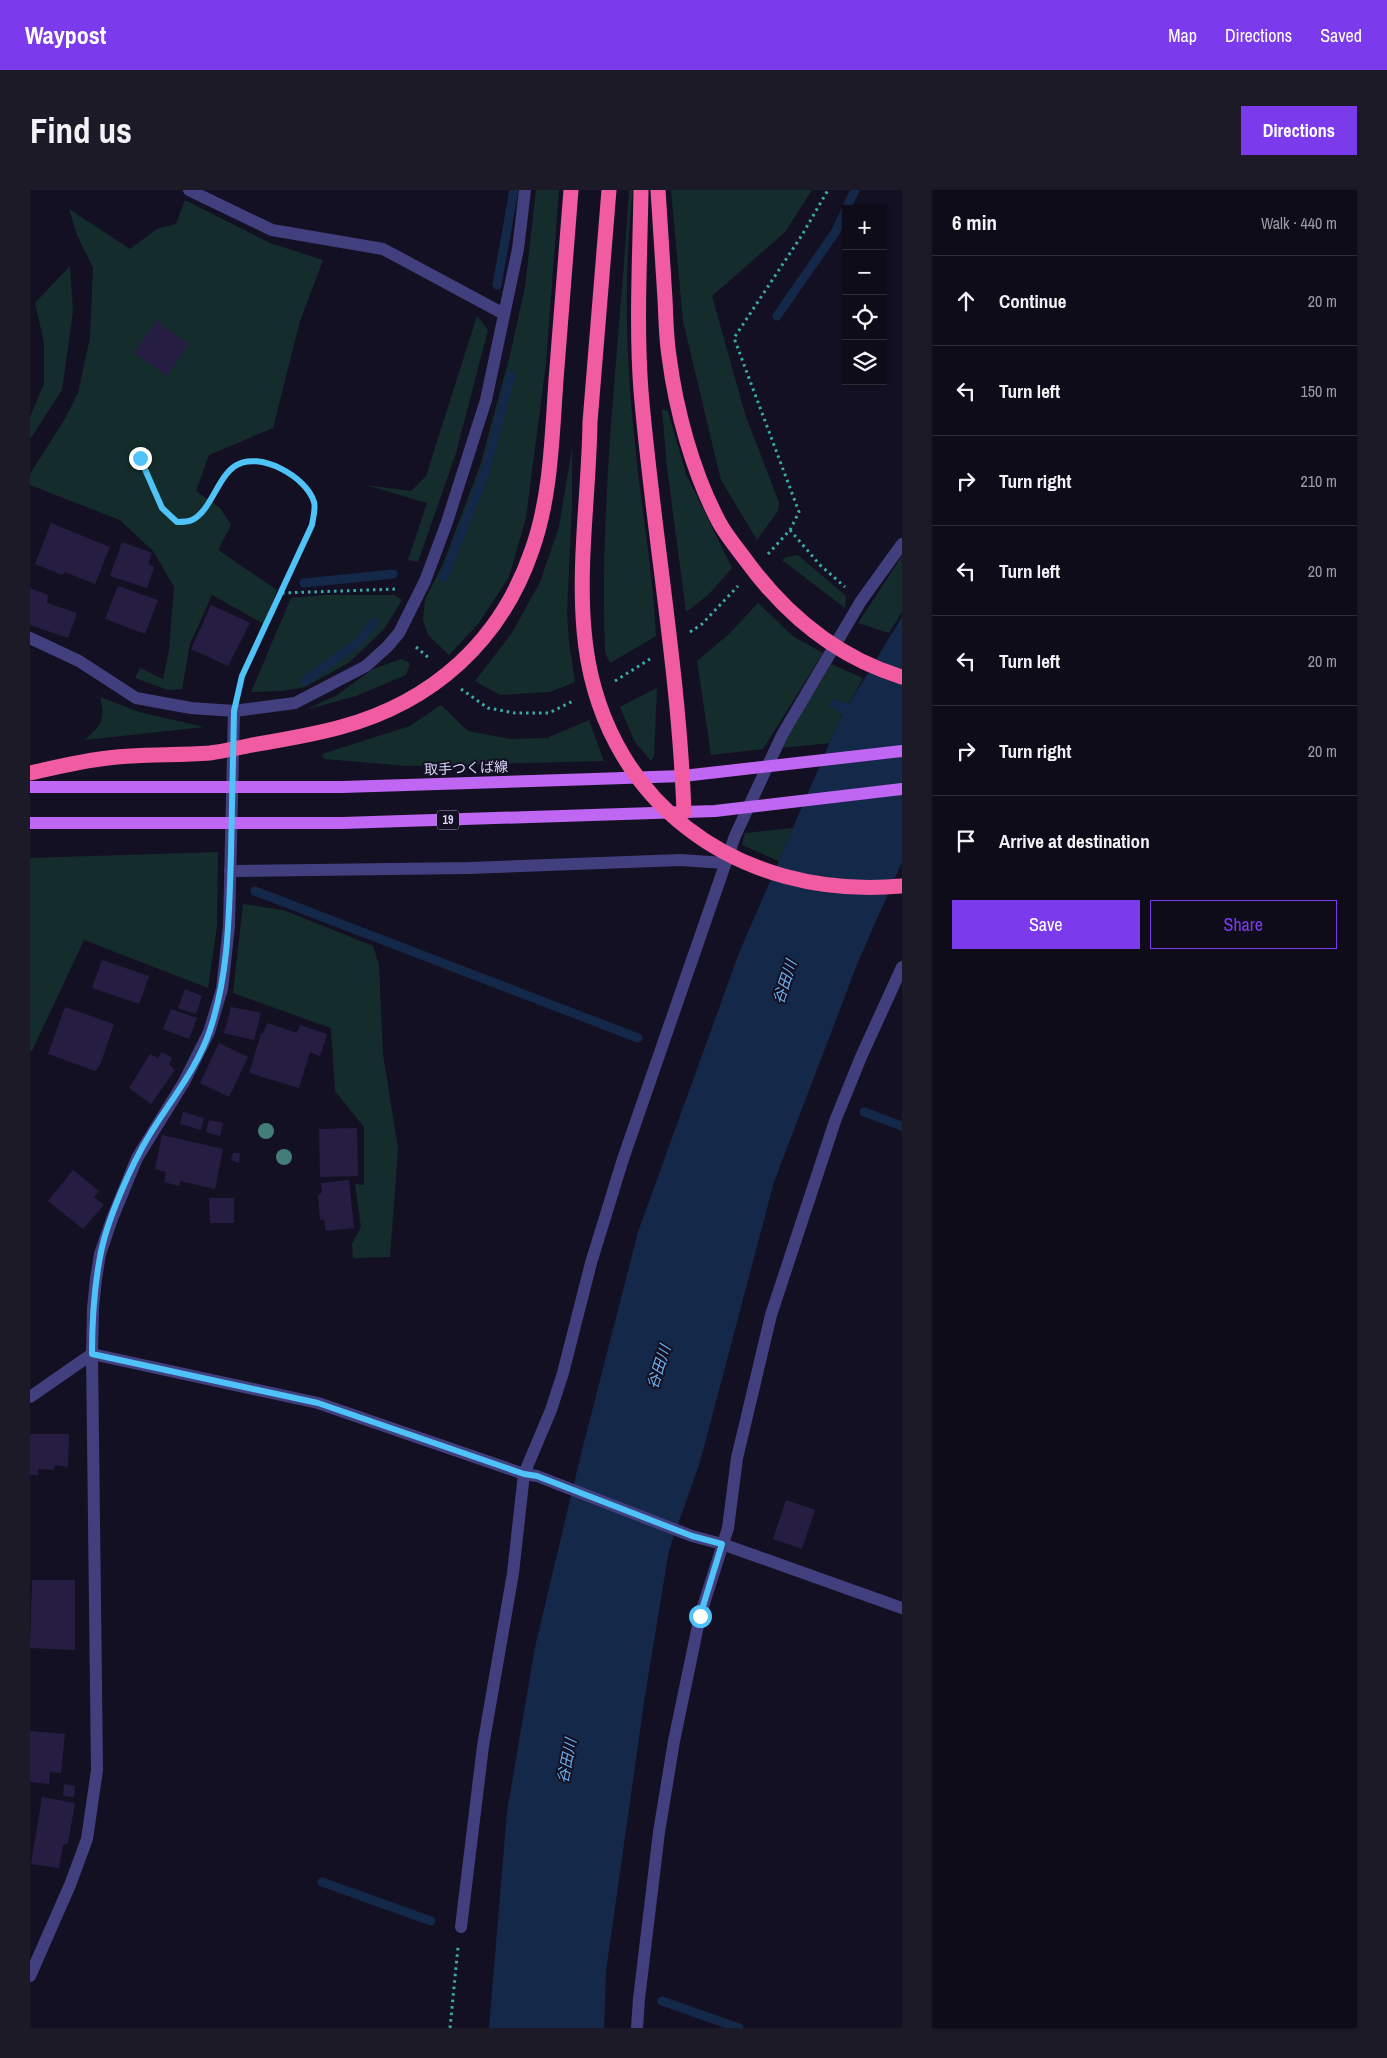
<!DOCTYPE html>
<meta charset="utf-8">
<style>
:root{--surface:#0f0c1a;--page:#1d1a27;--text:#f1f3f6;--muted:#9b9ba2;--line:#2f2c39;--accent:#7c3aed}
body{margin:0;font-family:"Archivo Narrow","Noto Sans JP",sans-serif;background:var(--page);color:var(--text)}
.controls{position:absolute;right:15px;top:15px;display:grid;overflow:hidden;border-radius:0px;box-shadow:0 1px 4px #0004}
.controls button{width:45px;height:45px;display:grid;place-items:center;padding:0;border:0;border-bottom:1px solid var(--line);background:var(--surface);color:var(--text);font:25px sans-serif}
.stop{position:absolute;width:15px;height:15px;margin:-11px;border:4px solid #4fc3f7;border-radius:50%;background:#fff}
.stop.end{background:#4fc3f7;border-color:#fff;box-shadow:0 1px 5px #0008}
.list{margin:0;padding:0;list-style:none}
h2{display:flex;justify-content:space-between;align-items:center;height:65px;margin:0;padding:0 20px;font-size:21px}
h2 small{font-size:16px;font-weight:400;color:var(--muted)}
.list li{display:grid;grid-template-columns:32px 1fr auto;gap:15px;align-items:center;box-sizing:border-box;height:90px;padding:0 20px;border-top:1px solid var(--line)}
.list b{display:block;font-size:19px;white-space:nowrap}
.list em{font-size:16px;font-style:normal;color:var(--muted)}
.actions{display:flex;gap:10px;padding:15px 20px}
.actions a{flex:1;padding:11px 0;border:1px solid var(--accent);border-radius:0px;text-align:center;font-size:18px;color:var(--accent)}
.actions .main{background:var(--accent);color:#fff}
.icon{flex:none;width:28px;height:28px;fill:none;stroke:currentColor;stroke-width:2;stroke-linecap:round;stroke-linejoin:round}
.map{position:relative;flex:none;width:872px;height:1838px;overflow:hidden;border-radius:0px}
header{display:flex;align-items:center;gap:30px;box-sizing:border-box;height:70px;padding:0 25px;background:var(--accent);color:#fff}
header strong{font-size:24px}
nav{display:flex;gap:28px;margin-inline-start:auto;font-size:18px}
.intro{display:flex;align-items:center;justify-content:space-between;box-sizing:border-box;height:120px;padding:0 30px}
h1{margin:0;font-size:35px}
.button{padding:12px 22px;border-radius:0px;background:var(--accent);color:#fff;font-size:18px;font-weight:700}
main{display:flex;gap:30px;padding:0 30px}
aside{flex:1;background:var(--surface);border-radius:0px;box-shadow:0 1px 4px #0004}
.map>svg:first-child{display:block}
.green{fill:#142d2c}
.water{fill:#142849}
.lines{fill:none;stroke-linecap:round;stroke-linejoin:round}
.stream{stroke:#142849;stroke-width:9}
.building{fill:#261e42}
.path{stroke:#39aca6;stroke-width:3;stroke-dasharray:2.5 4;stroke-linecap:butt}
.street{stroke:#423f7e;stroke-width:12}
.primary{stroke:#bf66f2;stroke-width:12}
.highway{stroke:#f15ba2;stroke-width:15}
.tree{fill:#427d77}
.route{stroke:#4fc3f7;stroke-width:6}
.labels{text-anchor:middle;stroke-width:4;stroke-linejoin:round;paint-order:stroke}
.shield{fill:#141023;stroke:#9f9bbb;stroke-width:1}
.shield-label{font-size:12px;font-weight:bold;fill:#dad6fc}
.street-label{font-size:14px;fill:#dad6fc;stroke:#141023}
.water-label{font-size:15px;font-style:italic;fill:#6cb4f3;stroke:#141023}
</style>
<header>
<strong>Waypost</strong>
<nav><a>Map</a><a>Directions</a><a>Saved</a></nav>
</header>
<div class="intro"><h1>Find us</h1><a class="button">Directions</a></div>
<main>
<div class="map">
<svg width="872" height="1838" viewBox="0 0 872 1838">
<rect width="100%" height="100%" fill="#141023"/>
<g class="green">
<path d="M506,0H529L516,173L496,328L479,387L448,434L419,465L398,445L393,430L395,410L413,374L450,276L480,165L495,97Z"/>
<path d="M599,0H603C593,83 596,170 605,254C611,318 623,382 626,446L580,473L575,462C569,308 590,154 599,0Z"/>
<path d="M641,0H782L755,42L682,106L715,224L749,313L748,321L727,350L691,290L678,236L653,131Z"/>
<path d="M155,10L240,53L293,70L270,131L243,238L179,265L166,301L190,318L201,335L188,360L247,400L234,434L182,405L160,454L152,499L138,500L105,488L110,478L133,489L139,461L144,397L124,362L90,330L0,295V284L36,227L48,203L60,148L63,78L47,45L39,19L100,59L127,39L146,34Z"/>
<path d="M40,76L43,122L32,200L0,249V227L14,194V152L5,113Z"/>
<path d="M447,126L458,140L426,263L388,372L378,370L397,313L336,295L381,301L396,286Z"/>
<path d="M632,219L638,221L656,284L702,378L678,405L656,422L637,277Z"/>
<path d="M542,259V316L537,421L539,453L545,492L520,502L470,505L445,491L482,443L510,392L529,337Z"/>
<path d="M768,365L816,406L815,418L752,370L757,367Z"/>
<path d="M872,366V422L859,443L828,433Z"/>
<path d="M293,405H364L372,410L354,439L320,472L275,497L252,501L221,502L261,408Z"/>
<path d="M728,413L764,447L793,463L733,559L681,565L667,471L700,443Z"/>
<path d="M371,469L380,473L376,485L326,506L275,520L307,505L343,479Z"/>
<path d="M801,474L833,488L819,514L803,509L798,515L812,523L800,553L751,558Z"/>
<path d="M627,498L624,566L621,571L605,552L590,517Z"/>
<path d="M70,507L109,522L174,537L55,550C72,534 76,530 70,507Z"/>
<path d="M411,515L438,541L480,549L517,548L559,530L574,571L378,576L294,569L292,564L380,536Z"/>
<path d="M763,638L749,671L712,655L715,643Z"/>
<path d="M188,662L187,736L178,798L54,750L2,861H0V668Z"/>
<path d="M213,714L253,720L343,756L349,775L353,864L368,959L360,1067L323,1068L322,1054L331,1037L325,994L334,995V937L305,901L301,838L203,803Z"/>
</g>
<path class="water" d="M872,427V672L828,772L744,992L670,1272L639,1360L615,1506L576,1781L574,1838H459L477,1622L505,1457L550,1268L608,1042L709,763L812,524L798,515L803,509L819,514Z"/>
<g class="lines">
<g class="stream">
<path d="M816,19L825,0"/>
<path d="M467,95L484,0"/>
<path d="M747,126L806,41L816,19"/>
<path d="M414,387L455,283L481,185"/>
<path d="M274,393L363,384"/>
<path d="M275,491L329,452L344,432"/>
<path d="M225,701L608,848"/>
<path d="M834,922L872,936"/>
<path d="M292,1692L401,1731"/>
<path d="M632,1811L709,1838"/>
</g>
</g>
<g class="building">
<path d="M126,131L159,154L137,186L104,163Z"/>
<path d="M21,333L80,357L65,394L35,382L32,385L5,374Z"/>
<path d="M92,352L122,363L118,374L124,377L117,398L80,386Z"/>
<path d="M88,396L128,410L115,444L75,429Z"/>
<path d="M0,398L18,405L17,413L47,423L38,448L0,435Z"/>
<path d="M181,415L220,433L198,476L161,459Z"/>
<path d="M72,770L119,786L109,814L62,798Z"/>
<path d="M155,799L172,806L166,824L148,818Z"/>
<path d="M35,817L84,834L70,875L65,881L18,864Z"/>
<path d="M201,817L231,823L224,850L194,843Z"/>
<path d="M141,819L167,828L159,849L133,839Z"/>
<path d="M237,833L267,843L270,835L297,844L290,866L280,862L269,898L219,883L231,844L234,842Z"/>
<path d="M189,853L218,867L199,907L170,893Z"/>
<path d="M132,862L142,868L139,874L145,880L121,914L99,898L120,864L128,868Z"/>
<path d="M153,922L174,928L171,940L150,934Z"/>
<path d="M179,930L193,933L190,946L176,942Z"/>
<path d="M327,938L328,986L290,987L289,939Z"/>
<path d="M132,945L193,959L185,999L150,991L149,996L134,992L136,982L125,979Z"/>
<path d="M203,963H210L209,973L201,970Z"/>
<path d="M43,980L69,1001L64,1007L74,1015L53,1039L18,1011Z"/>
<path d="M319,990L324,1038L296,1041L294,1029L290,1030L288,1006L292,1002L291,993Z"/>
<path d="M179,1008H204V1033H180Z"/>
<path d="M0,1244H39L38,1277L25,1275L24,1280L8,1279V1285H0Z"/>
<path d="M756,1310L785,1320L772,1359L743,1349Z"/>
<path d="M2,1390H45V1460L0,1458Z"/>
<path d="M0,1541L35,1544L31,1583L20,1582L19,1594L0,1592Z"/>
<path d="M34,1594L45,1596L44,1607L33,1606Z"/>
<path d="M12,1607L45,1613L38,1653L33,1655L29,1678L1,1674Z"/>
</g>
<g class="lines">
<g class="path">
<path d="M110,268L132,318L147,332C152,331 158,332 162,330C181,321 187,288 205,276C229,260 277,287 284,312C286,318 283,328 282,335L212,486L209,500"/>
<path d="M760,340L790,375L815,397"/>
<path d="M738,364L760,340L769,322L704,148L772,45L798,0"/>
<path d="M252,403L368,399"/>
<path d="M660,442L672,434L708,396"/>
<path d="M386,457L400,469"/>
<path d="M585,491L620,469"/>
<path d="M431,499L458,518L485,523H519L545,510"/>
<path d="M420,1838L428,1757"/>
</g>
<g class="street">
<path d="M159,0L242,40L353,59L474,124"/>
<path d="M0,448L49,471L106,508L161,518L204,521L265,513L336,476L357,457L369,443L395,391L417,332L456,210L488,59L495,0"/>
<path d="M200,681L439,678L650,670L695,673"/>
<path d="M0,1207L62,1164L288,1213L494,1284L507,1286L662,1346L692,1354L872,1418"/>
<path d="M431,1737L453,1556L483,1383L494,1284L521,1220L533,1183L561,1073L593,969L705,646L752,545L831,411L872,354"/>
<path d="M0,1786L40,1695L57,1649L67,1580L62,1164L63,1118L66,1089L70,1064L82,1029L107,968L154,892L179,842L192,799L199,736L204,521"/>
<path d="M607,1838L609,1809L629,1642L644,1551L670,1426L698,1338L707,1268L741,1125L805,931L831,867L872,777"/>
</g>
<g class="primary">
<path d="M0,597H312L564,589L653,586L872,561"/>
<path d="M0,633H312L654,622L685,621L872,599"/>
</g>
<g class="highway">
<path d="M579,0L560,232C559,302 548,371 554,440C568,610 707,711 872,696"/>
<path d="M611,0C610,65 606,136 611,201C623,342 649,481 654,622"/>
<path d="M628,0C630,36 633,73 635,109C636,128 636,147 639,166C646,221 663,283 689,332C696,345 706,357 715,369C755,424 806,467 872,487"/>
<path d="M0,583C23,578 47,572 70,569C106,563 144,566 180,563C194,561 208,558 222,555C252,550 282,545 311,537C403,512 471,451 502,360C521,307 522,246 526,190C531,127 536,63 541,0"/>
</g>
</g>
<g class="tree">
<circle cx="236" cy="941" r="8"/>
<circle cx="254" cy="967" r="8"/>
</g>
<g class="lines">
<path class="route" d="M110,268L132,318L147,332C152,332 158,332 162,330C181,321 187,288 205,276C229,260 277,287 284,312C286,318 283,328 282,335L212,486L204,521C203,568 202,616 201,664C199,724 199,783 180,840C168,877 140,911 120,944C101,975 76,1032 70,1067C64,1099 62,1131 62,1164L288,1213L494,1284L507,1286L662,1346L692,1354L670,1426"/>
</g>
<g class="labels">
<rect class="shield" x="407" y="620.5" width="22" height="19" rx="4"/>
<g class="shield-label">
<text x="418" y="634">19</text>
</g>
<g class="street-label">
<text transform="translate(436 578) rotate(-2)" y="5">取手つくば線</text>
</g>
<g class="water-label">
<text transform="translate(755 792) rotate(-72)" y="5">谷田川</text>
<text transform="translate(629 1177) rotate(-72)" y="5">谷田川</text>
<text transform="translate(537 1571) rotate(-79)" y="5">谷田川</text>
</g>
</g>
</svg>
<div class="controls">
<button>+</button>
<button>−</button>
<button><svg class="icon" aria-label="locate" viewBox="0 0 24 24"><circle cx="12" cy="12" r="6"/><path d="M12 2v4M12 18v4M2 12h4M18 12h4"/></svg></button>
<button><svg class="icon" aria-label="layers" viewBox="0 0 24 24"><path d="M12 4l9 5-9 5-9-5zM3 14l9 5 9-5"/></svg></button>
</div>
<div class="stop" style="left:670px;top:1426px"></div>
<div class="stop end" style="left:110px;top:268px"></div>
</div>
<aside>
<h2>6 min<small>Walk · 440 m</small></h2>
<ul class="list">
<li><svg class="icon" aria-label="ahead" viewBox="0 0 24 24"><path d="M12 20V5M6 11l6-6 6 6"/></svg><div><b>Continue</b></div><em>20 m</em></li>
<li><svg class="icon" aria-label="left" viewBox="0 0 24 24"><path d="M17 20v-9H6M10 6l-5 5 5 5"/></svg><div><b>Turn left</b></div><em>150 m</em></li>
<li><svg class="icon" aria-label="right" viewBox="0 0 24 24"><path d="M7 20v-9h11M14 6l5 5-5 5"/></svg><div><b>Turn right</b></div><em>210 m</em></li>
<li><svg class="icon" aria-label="left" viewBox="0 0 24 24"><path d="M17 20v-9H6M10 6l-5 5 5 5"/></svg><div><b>Turn left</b></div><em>20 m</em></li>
<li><svg class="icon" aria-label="left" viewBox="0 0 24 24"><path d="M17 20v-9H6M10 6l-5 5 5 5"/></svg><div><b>Turn left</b></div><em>20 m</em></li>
<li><svg class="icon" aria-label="right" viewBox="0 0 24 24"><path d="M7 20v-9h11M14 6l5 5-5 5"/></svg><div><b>Turn right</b></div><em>20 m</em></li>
<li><svg class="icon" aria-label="arrive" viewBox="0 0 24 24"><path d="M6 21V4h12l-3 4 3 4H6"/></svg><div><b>Arrive at destination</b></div></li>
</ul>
<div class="actions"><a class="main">Save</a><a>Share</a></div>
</aside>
</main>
